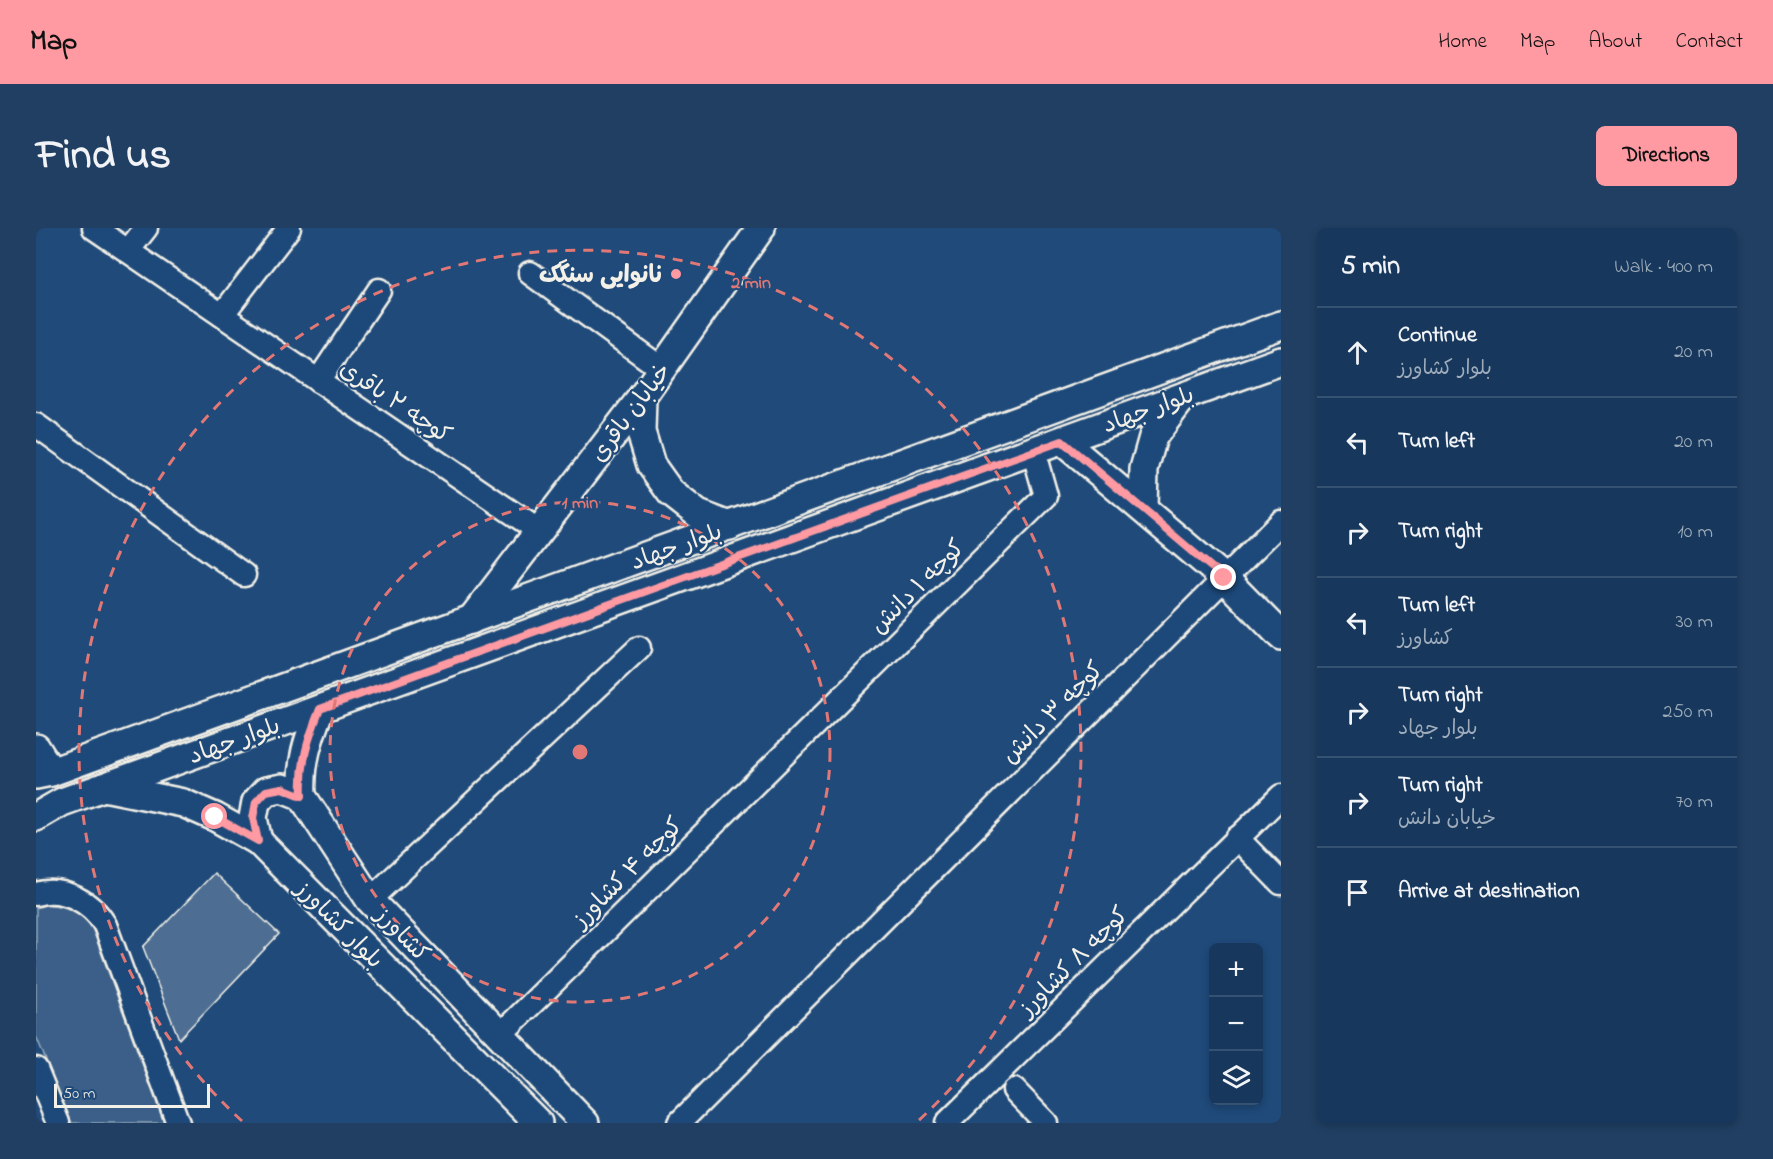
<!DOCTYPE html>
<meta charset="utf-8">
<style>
:root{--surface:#17385c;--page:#203f62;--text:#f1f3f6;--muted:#9eacbb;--line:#365272;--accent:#ff9aa2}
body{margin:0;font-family:"Indie Flower","Playpen Sans Arabic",sans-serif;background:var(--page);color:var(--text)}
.controls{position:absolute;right:18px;bottom:18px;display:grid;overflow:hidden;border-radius:9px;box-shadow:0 3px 9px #0003}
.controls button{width:54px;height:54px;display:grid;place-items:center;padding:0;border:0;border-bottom:2px solid var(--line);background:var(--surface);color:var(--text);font:30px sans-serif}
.scale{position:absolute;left:18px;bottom:15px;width:156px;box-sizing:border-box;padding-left:6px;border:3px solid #f4f1e8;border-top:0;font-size:16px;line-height:21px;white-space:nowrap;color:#f4f1e8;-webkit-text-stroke:4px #1f4a7a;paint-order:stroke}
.stop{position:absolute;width:18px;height:18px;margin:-14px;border:4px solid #ff9aa2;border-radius:50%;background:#fff}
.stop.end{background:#ff9aa2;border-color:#fff;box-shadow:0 2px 6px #0008}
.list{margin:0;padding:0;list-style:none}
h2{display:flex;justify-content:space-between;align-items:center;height:78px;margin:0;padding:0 24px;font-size:26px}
h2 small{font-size:20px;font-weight:400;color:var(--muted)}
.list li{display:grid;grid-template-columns:39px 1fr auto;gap:18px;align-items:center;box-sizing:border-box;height:90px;padding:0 24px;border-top:2px solid var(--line)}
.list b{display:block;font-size:22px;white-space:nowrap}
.list p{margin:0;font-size:20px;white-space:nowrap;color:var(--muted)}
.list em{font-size:20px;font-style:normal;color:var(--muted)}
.icon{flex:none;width:33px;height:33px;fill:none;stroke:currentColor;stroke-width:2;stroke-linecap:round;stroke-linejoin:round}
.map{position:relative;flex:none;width:1245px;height:895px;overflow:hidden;border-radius:9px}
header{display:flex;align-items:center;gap:36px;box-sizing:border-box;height:84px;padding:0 30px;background:var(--accent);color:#111}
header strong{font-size:28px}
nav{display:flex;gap:33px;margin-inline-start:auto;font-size:21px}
.intro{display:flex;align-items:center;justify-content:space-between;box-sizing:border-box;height:144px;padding:0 36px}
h1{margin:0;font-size:42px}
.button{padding:15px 27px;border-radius:9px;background:var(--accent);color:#111;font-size:21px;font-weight:700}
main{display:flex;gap:36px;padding:0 36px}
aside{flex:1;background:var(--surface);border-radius:9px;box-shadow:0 3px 9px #0003}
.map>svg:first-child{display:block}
.park{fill:#3a5f88;stroke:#97a8b8;stroke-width:1.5}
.building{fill:#4d6e92;stroke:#f4f1e8;stroke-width:1.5}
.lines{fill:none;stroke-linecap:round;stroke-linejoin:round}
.minor-casing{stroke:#f4f1e8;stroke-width:27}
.tertiary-casing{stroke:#f4f1e8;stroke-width:32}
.minor{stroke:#1f4a7a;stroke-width:22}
.tertiary{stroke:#1f4a7a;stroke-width:27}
.route{stroke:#ff9aa2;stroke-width:8}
.ring{fill:none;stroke:#e27875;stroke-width:3;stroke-dasharray:10 8}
.poi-dot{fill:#ff9aa2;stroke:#1f4a7a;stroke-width:2}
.labels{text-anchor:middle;stroke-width:4.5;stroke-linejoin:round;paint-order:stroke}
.poi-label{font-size:24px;font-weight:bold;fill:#f4f1e8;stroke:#1f4a7a;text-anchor:end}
.street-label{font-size:24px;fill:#f4f1e8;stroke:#1f4a7a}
.centre{fill:#e27875;stroke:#1f4a7a;stroke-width:3}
.ring-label{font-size:18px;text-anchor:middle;font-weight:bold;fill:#e27875;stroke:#1f4a7a;stroke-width:4.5;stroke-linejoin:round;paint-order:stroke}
</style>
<header>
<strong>Map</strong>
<nav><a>Home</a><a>Map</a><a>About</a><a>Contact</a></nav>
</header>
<div class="intro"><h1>Find us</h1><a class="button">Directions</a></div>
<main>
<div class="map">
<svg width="1245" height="895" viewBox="0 0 1245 895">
<rect width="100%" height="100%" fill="#1f4a7a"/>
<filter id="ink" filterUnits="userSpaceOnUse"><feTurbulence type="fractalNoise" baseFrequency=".0167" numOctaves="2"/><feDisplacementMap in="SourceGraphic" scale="12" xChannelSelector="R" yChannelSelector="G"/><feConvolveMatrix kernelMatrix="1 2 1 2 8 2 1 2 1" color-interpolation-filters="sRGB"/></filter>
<g filter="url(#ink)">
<path class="park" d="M9,677C27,676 43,684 55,697L128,895H36L0,808V680Z"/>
<path class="building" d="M178,645L243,706L143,811L107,719Z"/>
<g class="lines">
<g class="minor-casing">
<g id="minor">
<path d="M58,0L503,303"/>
<path d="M92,23L110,0"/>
<path d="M494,45L626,141"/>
<path d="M186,87L253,0"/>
<path d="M282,153L343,62"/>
<path d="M0,197L208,347"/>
<path d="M1201,610L1245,655"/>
<path d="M0,666C27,658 56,674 69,697L142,895"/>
<path d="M334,672L603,420"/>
<path d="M464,807L1010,268L997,222"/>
<path d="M0,841L22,895"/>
<path d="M978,862L1010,895"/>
<path d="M643,895L1245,294"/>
<path d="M911,895L1245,568"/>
</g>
</g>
<g class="tertiary-casing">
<g id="tertiary">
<path d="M606,169L605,204L615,237L635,265L662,286L694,298"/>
<path d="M1026,213L1188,350L1245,408"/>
<path d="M1107,281L1108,241L1117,209L1147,169"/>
<path d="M435,392L606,169L725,0"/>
<path d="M284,481C272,511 264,535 266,568L334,672L549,895"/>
<path d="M0,520L15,544"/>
<path d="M0,547L15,544L1245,97"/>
<path d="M68,559L147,575L179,589L222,613L502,895"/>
<path d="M0,589L26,574L1245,133"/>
<path d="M222,613L217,590L220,574L230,563L246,560L266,568"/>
</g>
</g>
<use href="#minor" class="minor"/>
<use href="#tertiary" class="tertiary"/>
</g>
</g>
<g class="lines" filter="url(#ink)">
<path class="route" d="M179,589L222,613L217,590L220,574L230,563L246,560L266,568C264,535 272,511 284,481L1026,213L1188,350"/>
</g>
<g class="ring">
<circle cx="544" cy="524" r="250"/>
<path d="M206 893A501 501 0 1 1 882 893"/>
</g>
<circle class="poi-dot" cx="640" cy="46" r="6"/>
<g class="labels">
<g class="poi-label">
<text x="628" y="54">نانوایی سنگک</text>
</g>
<g class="street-label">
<text transform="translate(360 173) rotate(34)" y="8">کوچه ۲ باقری</text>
<text transform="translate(1112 181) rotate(-20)" y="8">بلوار جهاد</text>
<text transform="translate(594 184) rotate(-53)" y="8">خیابان باقری</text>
<text transform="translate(640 318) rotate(-20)" y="8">بلوار جهاد</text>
<text transform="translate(881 358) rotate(-45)" y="8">کوچه ۱ دانش</text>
<text transform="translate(1016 484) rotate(-45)" y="8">کوچه ۳ دانش</text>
<text transform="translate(198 512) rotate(-20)" y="8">بلوار جهاد</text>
<text transform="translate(591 644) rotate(-45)" y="8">کوچه ۴ کشاورز</text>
<text transform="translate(304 696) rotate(45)" y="8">بلوار کشاورز</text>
<text transform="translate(367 706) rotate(46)" y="8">کشاورز</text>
<text transform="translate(1037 733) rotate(-45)" y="8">کوچه ۸ کشاورز</text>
</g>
</g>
<circle cx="544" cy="524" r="9" class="centre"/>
<g class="ring-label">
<text x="715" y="60">2 min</text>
<text x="544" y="280">1 min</text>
</g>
</svg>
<div class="controls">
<button>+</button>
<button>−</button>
<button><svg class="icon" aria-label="layers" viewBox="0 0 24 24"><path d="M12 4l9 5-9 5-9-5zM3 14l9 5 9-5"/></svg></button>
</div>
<div class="scale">50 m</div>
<div class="stop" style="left:179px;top:589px"></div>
<div class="stop end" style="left:1188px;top:350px"></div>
</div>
<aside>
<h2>5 min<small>Walk · 400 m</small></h2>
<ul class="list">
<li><svg class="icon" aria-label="ahead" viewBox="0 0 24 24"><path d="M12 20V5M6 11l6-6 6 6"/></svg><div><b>Continue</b><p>بلوار کشاورز</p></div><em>20 m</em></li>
<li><svg class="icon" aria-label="left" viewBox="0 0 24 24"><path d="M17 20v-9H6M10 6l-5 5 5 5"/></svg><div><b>Turn left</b></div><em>20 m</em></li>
<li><svg class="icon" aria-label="right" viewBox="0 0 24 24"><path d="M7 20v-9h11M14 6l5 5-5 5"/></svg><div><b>Turn right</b></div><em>10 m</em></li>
<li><svg class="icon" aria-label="left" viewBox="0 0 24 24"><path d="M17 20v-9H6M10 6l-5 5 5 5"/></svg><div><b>Turn left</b><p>کشاورز</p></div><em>30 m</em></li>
<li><svg class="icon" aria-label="right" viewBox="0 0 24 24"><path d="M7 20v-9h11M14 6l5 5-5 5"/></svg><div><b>Turn right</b><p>بلوار جهاد</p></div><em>250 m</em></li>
<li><svg class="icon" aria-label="right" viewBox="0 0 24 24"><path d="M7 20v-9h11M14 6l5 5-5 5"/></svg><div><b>Turn right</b><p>خیابان دانش</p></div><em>70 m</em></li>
<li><svg class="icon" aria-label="arrive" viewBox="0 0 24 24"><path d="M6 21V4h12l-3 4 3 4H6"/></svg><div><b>Arrive at destination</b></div></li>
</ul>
</aside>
</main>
